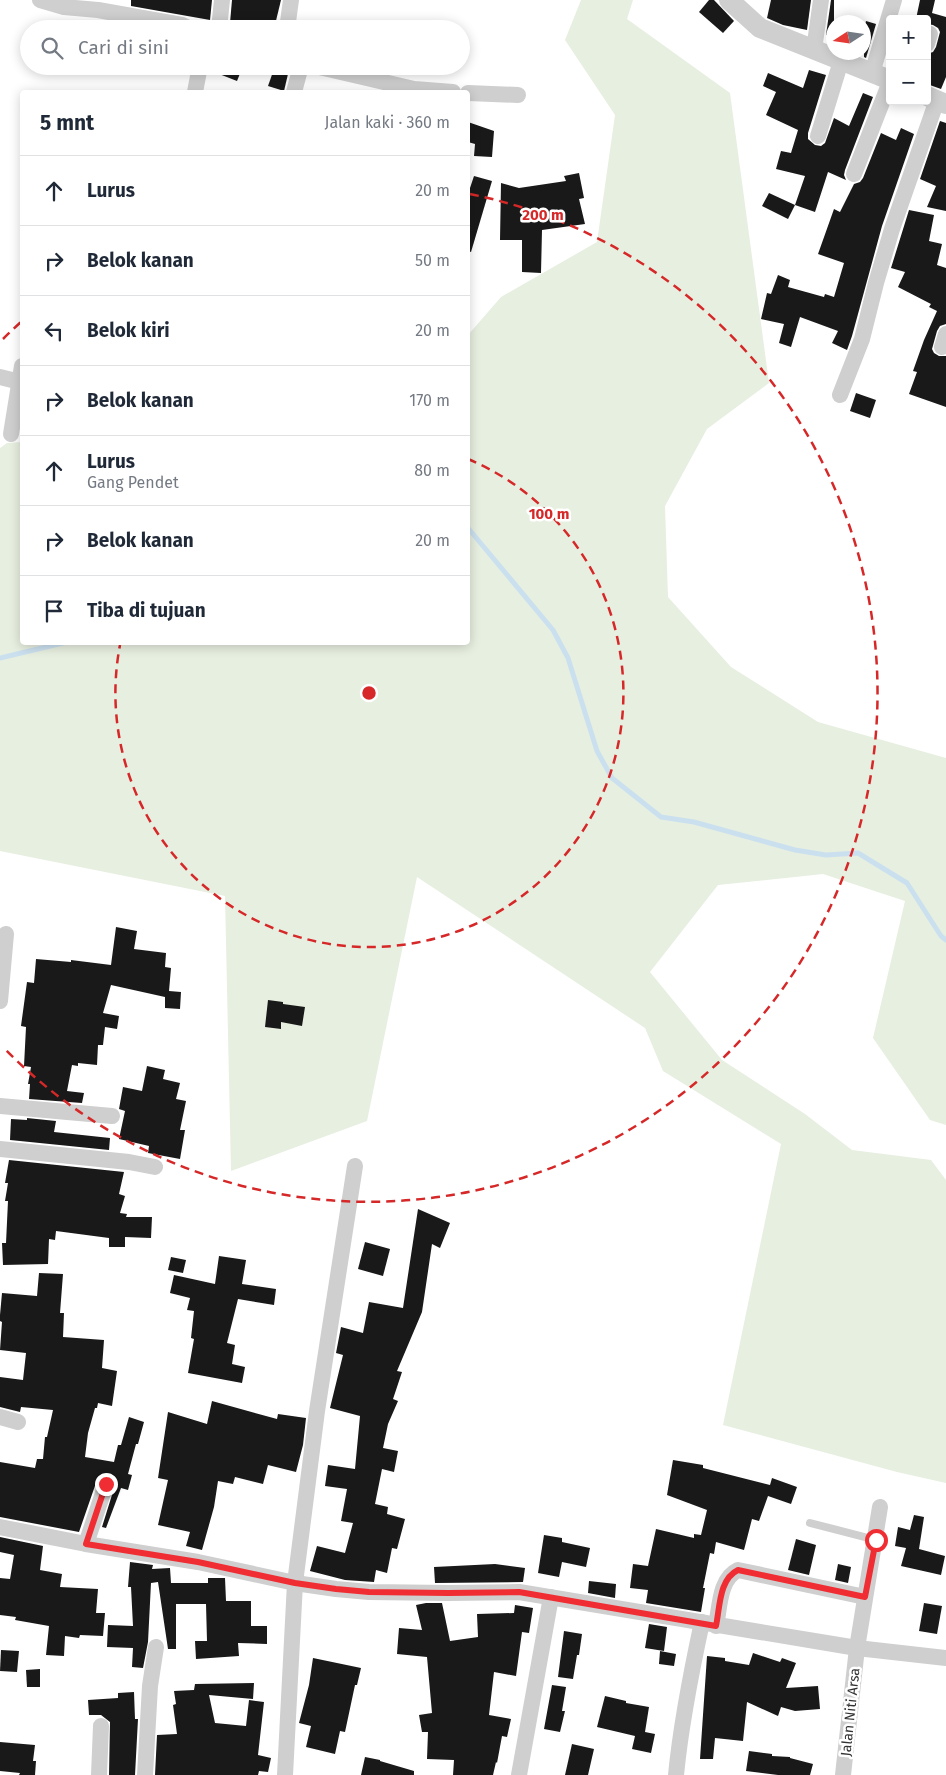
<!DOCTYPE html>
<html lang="id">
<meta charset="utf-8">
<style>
:root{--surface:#fff;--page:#f2f2f3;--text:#1f2937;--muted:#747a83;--line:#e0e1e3}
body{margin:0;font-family:"Fira Sans",sans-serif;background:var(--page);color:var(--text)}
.controls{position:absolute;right:15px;top:15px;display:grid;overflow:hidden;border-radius:5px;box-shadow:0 2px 12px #0003}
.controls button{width:45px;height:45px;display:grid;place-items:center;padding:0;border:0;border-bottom:1px solid var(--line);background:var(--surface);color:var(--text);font:25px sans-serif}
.compass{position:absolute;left:826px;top:15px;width:45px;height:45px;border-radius:50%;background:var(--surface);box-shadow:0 2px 12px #0003;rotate:258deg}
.stop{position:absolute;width:15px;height:15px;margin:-11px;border:4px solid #f02d32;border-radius:50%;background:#fff}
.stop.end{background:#f02d32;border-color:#fff;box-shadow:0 1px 5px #0008}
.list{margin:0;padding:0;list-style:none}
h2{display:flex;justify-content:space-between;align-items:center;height:65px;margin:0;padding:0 20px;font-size:21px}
h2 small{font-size:16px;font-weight:400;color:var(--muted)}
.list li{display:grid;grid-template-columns:32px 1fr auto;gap:15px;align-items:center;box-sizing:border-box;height:70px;padding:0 20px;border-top:1px solid var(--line)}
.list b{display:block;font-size:19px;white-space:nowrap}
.list p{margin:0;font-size:16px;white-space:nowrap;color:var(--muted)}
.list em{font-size:16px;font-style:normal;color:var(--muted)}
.icon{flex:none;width:28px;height:28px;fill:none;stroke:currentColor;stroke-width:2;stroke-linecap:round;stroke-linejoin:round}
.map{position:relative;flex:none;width:946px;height:1775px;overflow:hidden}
.search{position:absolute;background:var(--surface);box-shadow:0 2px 12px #0003;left:20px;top:20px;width:450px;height:55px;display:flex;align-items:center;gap:12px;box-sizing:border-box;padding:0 18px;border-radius:28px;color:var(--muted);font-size:19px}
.panel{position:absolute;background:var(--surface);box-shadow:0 2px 12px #0003;left:20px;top:90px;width:450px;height:555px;border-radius:5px}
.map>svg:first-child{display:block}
.green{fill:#e7efe0}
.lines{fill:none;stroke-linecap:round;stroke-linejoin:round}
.stream{stroke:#cbe0ef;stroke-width:5}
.building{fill:#191919}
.service{stroke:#cfcfcf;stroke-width:8}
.minor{stroke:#cfcfcf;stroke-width:16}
.tertiary{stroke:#cfcfcf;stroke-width:20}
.route{stroke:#f02d32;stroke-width:6}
.ring{fill:none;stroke:#d62828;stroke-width:2.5;stroke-dasharray:9 6}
.labels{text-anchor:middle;stroke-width:5;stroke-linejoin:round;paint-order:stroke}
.street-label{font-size:14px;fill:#323232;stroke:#fff}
.centre{fill:#d62828;stroke:#fff;stroke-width:2.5}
.ring-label{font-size:15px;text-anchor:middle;font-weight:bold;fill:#d62828;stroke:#fff;stroke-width:5;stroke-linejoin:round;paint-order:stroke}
</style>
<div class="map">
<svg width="946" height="1775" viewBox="0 0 946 1775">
<rect width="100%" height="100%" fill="#fff"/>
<path class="green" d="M581,0H633L627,19L730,93L769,383L707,429L665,506L668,597L731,667L818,722L946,758V1125L930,1120L873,1038L905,901L823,874L718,885L650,972L722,1060L805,1114L852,1150L931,1160L946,1180V1483L897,1472L723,1425L781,1144L663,1071L645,1028L417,877L367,1121L231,1171L225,896L0,851V448L7,443L22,442V642H468V335L501,297L597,242L615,115L565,40Z"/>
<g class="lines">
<g class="stream">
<path d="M468,528L553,630L568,658L597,751L612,778L661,817L694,822L795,850L826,855L858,853L907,883L941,936L946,940"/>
<path d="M0,658L67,642"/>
</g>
</g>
<g class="building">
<path d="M131,0H212L210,20L131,6Z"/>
<path d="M232,0H281L274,29H249L230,23Z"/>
<path d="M709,0H714L734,21L723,33L699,12Z"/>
<path d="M771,0H811L807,30L783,25L767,18Z"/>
<path d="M831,0H834V37L826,35Z"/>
<path d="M920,0H935L932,13L946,17V77L941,89L927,84V54L933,52L936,47L940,32L938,28L933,25L927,24V19H916Z"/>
<path d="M866,21L876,24L866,58L864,57V30Z"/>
<path d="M210,66H243L237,81L209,70Z"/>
<path d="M274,69L288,74L284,91L268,86Z"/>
<path d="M809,70L826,75L808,133V139L815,145L821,146L825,143L834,118L849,126L863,93L873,97L845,170L844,175L846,180L828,172L815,212L795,205L805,176L776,169L781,151L791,153L798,130L766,115L776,92L763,86L768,73L803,88Z"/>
<path d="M940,121L946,123V211L927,207L936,186L920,179Z"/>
<path d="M468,122L494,131L492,157L474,156L475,144L468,142Z"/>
<path d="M901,128L914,134L882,226L852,336L847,350L832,343L838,331L800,317L791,347L779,343L784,324L761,319L767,293L771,294L778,275L790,280L788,287L824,297L825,294L834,297L844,263L818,254L834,209L840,212L854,184L860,182L863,178L881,133L896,140Z"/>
<path d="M579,173L584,198L579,199L585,224L542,230L541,273L522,272V240H500L501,183L519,188L566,181L564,176Z"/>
<path d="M474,176L492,181L471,252L468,251V194Z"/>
<path d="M769,193L795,205L788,219L762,206Z"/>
<path d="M909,210L934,215L929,241L942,244L937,265L946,268V324L940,326L937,331L932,349L934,353L939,356H946V407L909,394L917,372L913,371L924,340L937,311L929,307L931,304L898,287L905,272L891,268Z"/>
<path d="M856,393L876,400L870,418L850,411Z"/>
<path d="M116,927L137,931L134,949L166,953L165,967L171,968L169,991L181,992L180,1009L165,1008V997L111,985L103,1013L119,1016L117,1029L105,1027L103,1045H98L97,1065L78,1063V1066L72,1065L67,1091L84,1093L82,1103L29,1099L30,1084H28L31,1067L24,1066L26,1027L21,1026L27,982L34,983L36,959L71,962V960L111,965Z"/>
<path d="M268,1000L283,1002V1004L305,1007L302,1026L281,1022V1029L265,1027Z"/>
<path d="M147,1066L165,1070L163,1079L180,1083L176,1099L186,1101L180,1130H185L180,1159L148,1153L149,1146L119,1139L125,1111L119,1109L123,1087L142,1091Z"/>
<path d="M27,1118L56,1121L54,1132L110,1138L109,1150L10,1140L11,1119L27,1120Z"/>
<path d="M9,1160L124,1172L119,1194L125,1196L120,1213L127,1214L126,1217H152L151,1238L125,1237V1247H109V1238L56,1231L55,1240L49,1239L48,1264L3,1265L2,1243H6L8,1201H5L8,1183H5Z"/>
<path d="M418,1209L450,1223L440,1248L432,1244L422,1312L397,1371L402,1372L393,1399L398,1401L388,1424L383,1448L398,1451L394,1472L382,1469L375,1504L388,1507L387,1514L405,1519L397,1549L392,1548L387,1573L376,1570L374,1582L345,1580L310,1571L317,1546L345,1553L353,1523L341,1521L347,1489L325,1486L328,1465L355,1469L360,1416L330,1408L343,1355L336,1353L341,1327L363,1333L369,1302L403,1308Z"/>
<path d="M365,1242L390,1249L383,1276L358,1269Z"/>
<path d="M219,1256L246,1260L242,1284L276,1289L274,1305L238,1299L227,1343L235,1345L232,1364L245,1367L242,1383L188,1373L194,1339L191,1338L194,1311L187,1310L190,1298L170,1293L174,1275L215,1284Z"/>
<path d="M171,1257L186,1260L183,1273L168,1270Z"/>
<path d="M39,1273L63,1274L60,1313H64L63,1337L104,1340L102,1368L117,1371L112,1406L98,1403L97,1408H95L88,1433L85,1457L114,1462L118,1445H121L129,1417L144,1422L138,1444H136L128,1474L132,1475L128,1490L121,1488L106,1528L102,1527L116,1482L113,1477L109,1474H104L97,1480L79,1532L0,1517V1462L35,1468L37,1459H43L45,1437H47L53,1410L21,1407L20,1412L0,1407V1377L23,1380L26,1353L0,1350L2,1322L0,1321V1315L2,1293L37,1296Z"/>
<path d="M212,1401L277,1419L278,1414L306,1418L303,1445L296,1472L268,1465L263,1484L235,1477L233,1484L218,1481L214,1507L202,1550L186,1546L190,1532L158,1525L168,1480L158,1478L168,1412L207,1424Z"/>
<path d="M673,1460L703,1465V1468L770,1485L772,1478L797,1487L791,1504L768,1496L759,1521L752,1519L744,1550L716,1542L714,1554L710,1553L703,1588H705L701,1612L646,1603L648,1590L630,1588L633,1564L648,1566L656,1529L694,1538V1534L701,1535L707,1510L667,1495Z"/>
<path d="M914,1515L924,1517L919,1549L945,1556L941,1575L901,1566L906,1548L895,1546L898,1527L910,1530Z"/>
<path d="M544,1535L562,1538V1542L590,1548L586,1567L562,1562L559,1577L538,1573Z"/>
<path d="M0,1537L43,1546L40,1570L62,1574L60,1587L98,1589L96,1613H105L103,1636L80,1635L79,1638L65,1636L64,1656L46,1655L49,1626L15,1620L16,1617L0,1615V1578L10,1579L14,1555L0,1552Z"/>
<path d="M796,1539L816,1545L809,1575L788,1570Z"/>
<path d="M130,1562L153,1565L152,1569L170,1568L171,1583H208V1578H225L226,1601H251V1626H267V1644L238,1643L239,1656L196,1659L195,1641H207L206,1604H176V1649H168L158,1582L151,1583L148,1642L143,1668L132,1667L133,1648L107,1647L108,1625L133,1626L131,1587H128Z"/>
<path d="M495,1564L525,1568L523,1582L435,1583L434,1567Z"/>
<path d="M838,1564L851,1567L848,1583L835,1580Z"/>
<path d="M589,1581L616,1584L615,1598L588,1593Z"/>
<path d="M426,1603H442L450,1641L478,1637L477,1614L514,1613L515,1605L533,1608L529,1633L522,1632L516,1676L494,1672L489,1715L511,1719L507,1737L502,1736L497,1763L496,1762L493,1775H453L454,1760L427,1759L428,1732H422L419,1715L432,1713L427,1657L397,1654L399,1628L422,1630L416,1605Z"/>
<path d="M924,1603L942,1606L937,1634L919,1631Z"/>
<path d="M649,1624L667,1627L664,1651L645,1648Z"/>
<path d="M564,1631L582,1634L579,1655H577L573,1679L558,1677Z"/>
<path d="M1,1650L19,1651L17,1672L0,1671Z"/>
<path d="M660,1651L676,1654L674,1666L659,1664Z"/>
<path d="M753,1653L780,1662L782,1658L796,1663L786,1688L818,1686L820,1709L795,1711L781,1707L778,1716L747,1702L743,1741L715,1738L713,1759H700L707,1656L725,1658V1661L749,1665Z"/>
<path d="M313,1658L361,1668L357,1685H355L345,1732L340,1731L335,1754L306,1747L311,1726L299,1723L309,1685Z"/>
<path d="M40,1669V1687H27L26,1670Z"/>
<path d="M254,1683L253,1699L209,1695L215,1723L246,1726L249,1700L264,1702L258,1755L271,1758L268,1772L259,1771L258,1775H155L157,1735L177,1734L173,1705L176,1704L174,1691L194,1690L195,1684Z"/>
<path d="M552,1685L566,1687L562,1711H565L560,1732L544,1729Z"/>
<path d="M134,1692L135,1719H138L135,1775H109L110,1722L101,1715H89L88,1700L118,1698V1693Z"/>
<path d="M605,1696L626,1701V1703L649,1707L645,1732L655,1734L651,1753L632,1749L635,1736L597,1727Z"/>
<path d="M0,1742L35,1745L33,1761H36L35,1775H19L20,1773L0,1771Z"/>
<path d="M572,1744L594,1749L588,1775H565Z"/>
<path d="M749,1751L772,1754V1756L790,1757V1758L813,1764L810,1775H778L746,1771Z"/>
<path d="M365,1757L380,1760V1761L414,1771V1775H361Z"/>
</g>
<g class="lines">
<path class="service" d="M810,1523L876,1540"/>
<g class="minor">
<path d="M40,0L64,7L98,10L182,25L190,29"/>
<path d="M219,29L222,0"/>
<path d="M287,29L291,0"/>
<path d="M927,44L930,34"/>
<path d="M814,50L821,0"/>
<path d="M315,66L414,89L453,92"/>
<path d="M872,73L894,0"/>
<path d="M195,92L200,66"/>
<path d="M294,92L301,66"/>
<path d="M468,93L518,95"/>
<path d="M818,136L841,61"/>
<path d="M854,174L890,82"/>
<path d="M942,347L946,334"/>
<path d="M0,377L20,382"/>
<path d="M840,395L862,339L876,283L892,229L937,100"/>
<path d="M11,434L22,366"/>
<path d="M0,1001L6,934"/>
<path d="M0,1106L112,1116"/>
<path d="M0,1149L129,1162L155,1167"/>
<path d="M0,1417L18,1422"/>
<path d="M0,1527L86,1544L198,1562L295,1583L336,1589L369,1592L448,1593L519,1592L857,1648L946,1658"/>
<path d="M86,1544L106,1484"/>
<path d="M716,1626C720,1607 719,1579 738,1570L865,1597"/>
<path d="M99,1775L101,1726"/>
<path d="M145,1775L150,1686L156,1647"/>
<path d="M285,1775L295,1583L317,1411L355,1166"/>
<path d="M519,1775L551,1597"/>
<path d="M676,1775C681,1723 691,1673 702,1622"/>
<path d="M843,1775L857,1648L880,1507"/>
</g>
<g class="tertiary">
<path d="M729,0L760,28L890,80"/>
<path d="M927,96L946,104"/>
</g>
</g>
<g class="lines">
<path class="route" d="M106,1484L86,1544L198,1562L295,1583L336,1589L369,1592L448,1593L519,1592L716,1626C720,1607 719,1579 738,1570L865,1597L876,1540"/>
</g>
<g class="ring">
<path d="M468 459A254 254 0 1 1 120 645"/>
<path d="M3 339A509 509 0 0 1 22 321M470 194A509 509 0 1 1 3 1047"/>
</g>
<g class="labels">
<g class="street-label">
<text transform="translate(850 1712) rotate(-84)" y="5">Jalan Niti Arsa</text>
</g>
</g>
<circle cx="369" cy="693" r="8" class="centre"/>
<g class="ring-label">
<text x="543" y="220">200 m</text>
<text x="549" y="519">100 m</text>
</g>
</svg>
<div class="controls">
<button>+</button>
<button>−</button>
</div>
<svg class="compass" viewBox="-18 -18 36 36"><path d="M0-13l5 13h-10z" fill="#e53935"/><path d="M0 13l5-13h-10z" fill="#747a83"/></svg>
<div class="stop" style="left:876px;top:1540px"></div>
<div class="stop end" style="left:106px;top:1484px"></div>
<div class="search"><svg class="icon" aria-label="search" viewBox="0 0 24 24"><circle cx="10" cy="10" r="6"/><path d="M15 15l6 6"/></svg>Cari di sini</div>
<section class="panel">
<h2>5 mnt<small>Jalan kaki · 360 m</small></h2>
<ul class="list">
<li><svg class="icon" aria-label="ahead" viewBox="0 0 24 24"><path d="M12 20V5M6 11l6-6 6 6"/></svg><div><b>Lurus</b></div><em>20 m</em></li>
<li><svg class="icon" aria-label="right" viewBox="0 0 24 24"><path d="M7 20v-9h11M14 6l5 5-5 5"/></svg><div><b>Belok kanan</b></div><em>50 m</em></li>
<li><svg class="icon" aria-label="left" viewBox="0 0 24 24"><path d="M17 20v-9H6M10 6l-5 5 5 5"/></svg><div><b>Belok kiri</b></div><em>20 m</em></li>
<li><svg class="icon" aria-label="right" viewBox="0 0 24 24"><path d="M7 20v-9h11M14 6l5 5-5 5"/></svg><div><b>Belok kanan</b></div><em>170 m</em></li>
<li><svg class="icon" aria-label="ahead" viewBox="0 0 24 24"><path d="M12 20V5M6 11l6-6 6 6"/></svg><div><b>Lurus</b><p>Gang Pendet</p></div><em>80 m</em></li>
<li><svg class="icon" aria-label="right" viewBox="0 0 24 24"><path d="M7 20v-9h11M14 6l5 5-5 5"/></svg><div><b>Belok kanan</b></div><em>20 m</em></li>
<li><svg class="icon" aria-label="arrive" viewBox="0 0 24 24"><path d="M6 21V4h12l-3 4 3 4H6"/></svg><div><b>Tiba di tujuan</b></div></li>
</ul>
</section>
</div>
